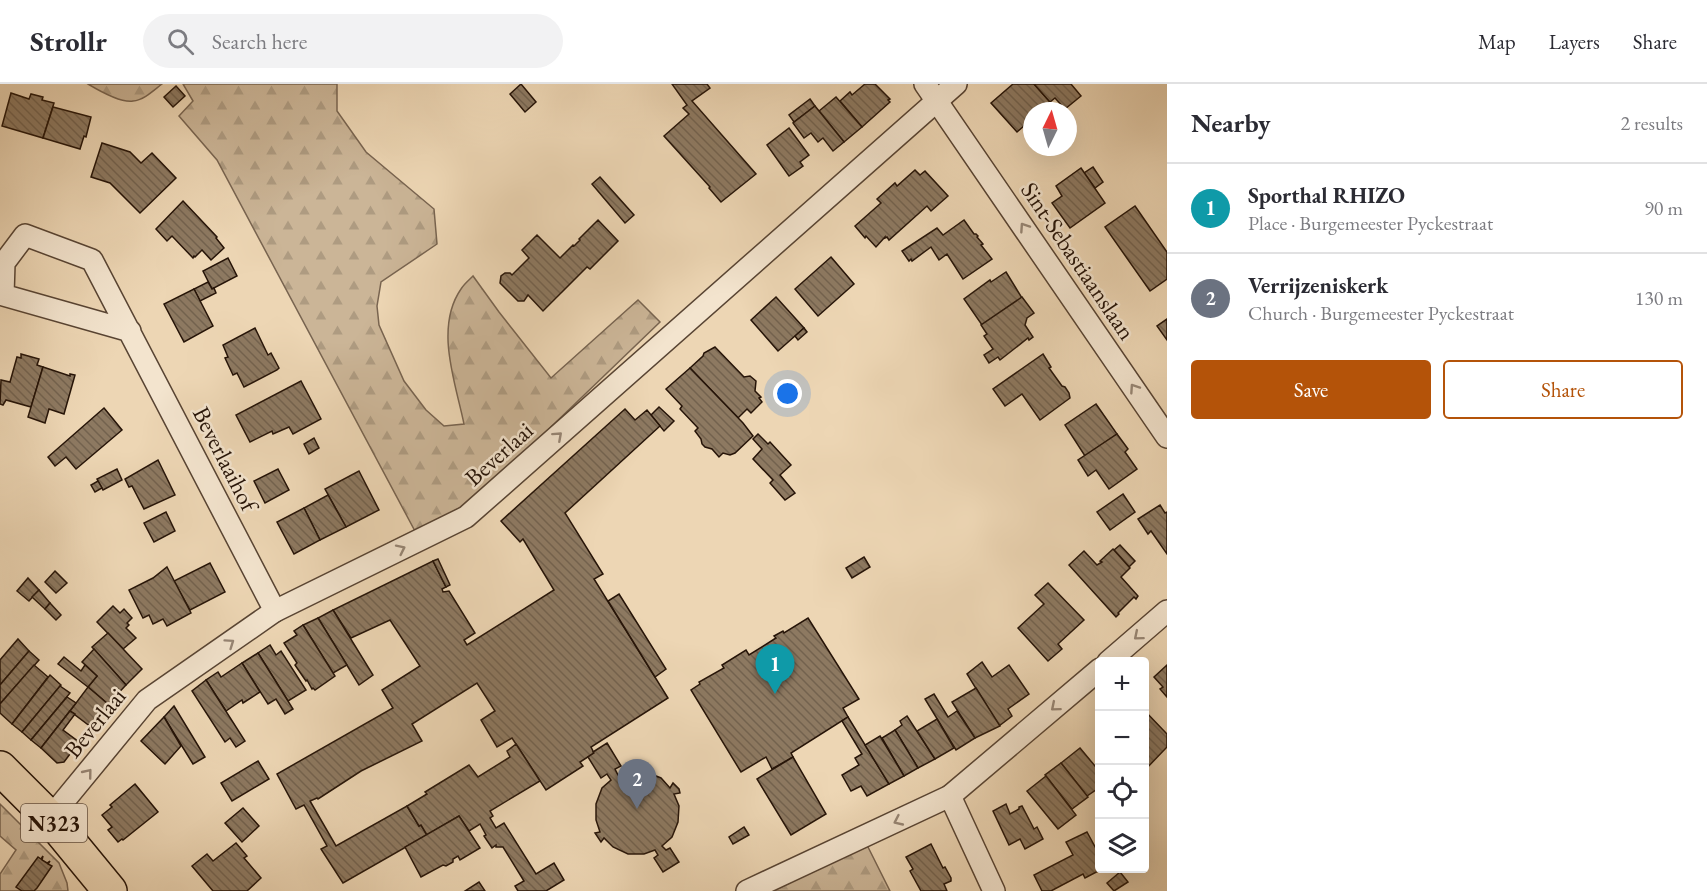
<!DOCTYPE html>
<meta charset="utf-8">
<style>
:root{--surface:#fff;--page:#f2f2f3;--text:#2b2b33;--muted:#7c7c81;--line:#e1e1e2;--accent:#b45309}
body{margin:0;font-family:"EB Garamond",serif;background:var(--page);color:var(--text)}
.controls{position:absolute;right:18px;bottom:18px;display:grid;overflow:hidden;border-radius:6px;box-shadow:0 6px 24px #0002}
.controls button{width:54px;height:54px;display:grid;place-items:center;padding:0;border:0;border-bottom:2px solid var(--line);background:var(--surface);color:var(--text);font:30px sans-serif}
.compass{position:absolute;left:1023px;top:18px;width:54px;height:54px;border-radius:50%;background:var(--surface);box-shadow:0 6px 24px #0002;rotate:5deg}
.you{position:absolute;left:788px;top:310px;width:21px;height:21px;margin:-15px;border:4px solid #fff;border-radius:50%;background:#1a73e8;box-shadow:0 0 0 9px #1a73e833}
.badge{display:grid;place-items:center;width:39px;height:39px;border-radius:50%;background:var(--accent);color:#fff;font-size:20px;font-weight:700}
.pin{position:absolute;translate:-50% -50px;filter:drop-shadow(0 2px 3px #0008)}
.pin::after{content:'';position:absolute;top:32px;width:21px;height:18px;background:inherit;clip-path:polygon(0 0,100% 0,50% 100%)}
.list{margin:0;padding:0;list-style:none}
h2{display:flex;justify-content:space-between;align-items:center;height:78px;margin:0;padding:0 24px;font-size:26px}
h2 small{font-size:20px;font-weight:400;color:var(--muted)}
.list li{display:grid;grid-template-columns:39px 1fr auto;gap:18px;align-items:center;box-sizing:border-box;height:90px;padding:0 24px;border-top:2px solid var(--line)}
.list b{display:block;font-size:22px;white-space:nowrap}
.list p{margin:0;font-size:20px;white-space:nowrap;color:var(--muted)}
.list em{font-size:20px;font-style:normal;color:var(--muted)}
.actions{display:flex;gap:12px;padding:18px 24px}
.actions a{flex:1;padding:14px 0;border:2px solid var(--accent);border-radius:6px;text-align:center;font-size:21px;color:var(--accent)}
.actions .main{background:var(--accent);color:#fff}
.icon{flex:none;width:33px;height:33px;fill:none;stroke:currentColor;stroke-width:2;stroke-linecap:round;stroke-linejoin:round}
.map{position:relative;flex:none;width:1167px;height:807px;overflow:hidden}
header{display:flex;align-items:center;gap:36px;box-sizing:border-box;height:84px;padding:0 30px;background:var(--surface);border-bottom:2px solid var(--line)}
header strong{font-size:28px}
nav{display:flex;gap:33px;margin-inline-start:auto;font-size:21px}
.search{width:420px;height:54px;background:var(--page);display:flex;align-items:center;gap:15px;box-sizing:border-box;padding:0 21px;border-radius:33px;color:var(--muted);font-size:22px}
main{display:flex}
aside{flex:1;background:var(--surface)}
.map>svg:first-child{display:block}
.forest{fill:url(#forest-firs);stroke:#786450;stroke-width:1.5}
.building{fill:url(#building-back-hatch);stroke:#261408;stroke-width:1.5}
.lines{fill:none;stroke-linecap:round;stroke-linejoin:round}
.street-casing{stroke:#584433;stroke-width:24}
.primary-casing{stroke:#261408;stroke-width:36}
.street{stroke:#f3e4ce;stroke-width:21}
.primary{stroke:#edd6b4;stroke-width:33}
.oneway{stroke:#978675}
.labels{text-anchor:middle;stroke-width:5;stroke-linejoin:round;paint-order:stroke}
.shield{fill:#f3e4ce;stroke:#645243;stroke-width:1.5}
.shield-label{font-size:22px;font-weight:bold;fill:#261408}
.street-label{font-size:24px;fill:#261408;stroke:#f3e4ce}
</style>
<header>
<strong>Strollr</strong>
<div class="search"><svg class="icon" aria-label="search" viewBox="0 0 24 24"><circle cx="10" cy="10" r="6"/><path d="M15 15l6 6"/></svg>Search here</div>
<nav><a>Map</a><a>Layers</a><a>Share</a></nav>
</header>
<main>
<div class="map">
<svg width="1167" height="807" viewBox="0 0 1167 807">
<defs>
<pattern id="forest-firs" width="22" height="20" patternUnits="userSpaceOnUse" patternTransform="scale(1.5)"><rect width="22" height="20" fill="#cbb597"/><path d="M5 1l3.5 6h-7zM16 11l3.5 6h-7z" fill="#ae9b81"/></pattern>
<pattern id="building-back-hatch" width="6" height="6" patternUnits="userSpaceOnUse" patternTransform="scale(1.5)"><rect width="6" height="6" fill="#8d7961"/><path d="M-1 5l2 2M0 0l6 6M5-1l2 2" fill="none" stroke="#73624e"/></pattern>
</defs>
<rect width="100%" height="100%" fill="#edd6b4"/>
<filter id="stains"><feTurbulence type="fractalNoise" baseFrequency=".00333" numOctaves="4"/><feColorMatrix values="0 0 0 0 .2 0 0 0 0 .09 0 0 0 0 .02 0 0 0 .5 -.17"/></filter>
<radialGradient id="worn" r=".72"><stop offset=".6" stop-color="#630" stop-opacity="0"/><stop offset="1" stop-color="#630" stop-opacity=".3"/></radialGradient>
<g class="forest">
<path d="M88,0H162C154,6 144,16 133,17C121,19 98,6 88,0Z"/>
<path d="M183,0H337V27L366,68L434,125L437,160L381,198L377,222L379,241L404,297L426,326L444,342L464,340C456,300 434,244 461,205C464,200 469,196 473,192L499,228L551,294L638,216L660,238L477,414L416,449L217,76L179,32L193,17Z"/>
<path d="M0,720L59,779L67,799L68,807H0V790L16,766L0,752Z"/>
<path d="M867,761L890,807H773Z"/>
</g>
<g class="building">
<path d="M521,0L536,18L525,28L510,10Z"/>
<path d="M672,0H707L710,4L692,17L756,90L721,118L709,104L710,103L664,52L689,30L683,24L687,21Z"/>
<path d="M865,0H875L890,15L888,16L890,18L862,43L840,17L850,8L852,11Z"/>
<path d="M1013,0H1034L1050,18L1041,27H1032V35L1017,48L991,19Z"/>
<path d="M1034,0H1071L1081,12L1065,25L1055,14L1050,18Z"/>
<path d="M176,2L185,12L173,23L164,13Z"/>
<path d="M11,9L29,15L31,10L43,13L42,16L54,19L43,54L2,42Z"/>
<path d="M836,13L862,43L844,58L819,27Z"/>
<path d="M810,15L815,22L794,38L789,31Z"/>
<path d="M815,22L844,58L833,67L823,54L818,58L811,49L804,54L793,39Z"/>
<path d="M53,23L91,33L86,53L84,52L80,65L43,54Z"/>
<path d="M789,44L809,71L800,78L803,82L789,92L767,61Z"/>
<path d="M102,59L130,68L141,79L152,69L176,94L140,129L110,99L91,93Z"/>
<path d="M1093,83L1103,98L1095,104L1084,89Z"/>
<path d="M1081,84L1105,119L1070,144L1052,119L1062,112L1056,102Z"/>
<path d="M915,86L920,91L925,87L948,112L931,127L927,122L889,156L887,153L885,154V153L876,163L866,152L865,154L855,142L881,119L877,115L895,99L897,102Z"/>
<path d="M600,93L634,131L625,139L592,100Z"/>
<path d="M183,117L217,153L216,154L224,164L211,176L202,166L195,173L194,172L193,174L172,152L167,157L156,145Z"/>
<path d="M1135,122L1167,168V195L1150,207L1105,143Z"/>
<path d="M598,136L618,157L590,185L587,183L543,227L528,211L524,217H518L500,199L501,192L505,189H510L512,191L529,174L522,166L537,151L560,174L573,161L574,162L580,156L579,155Z"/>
<path d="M964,136L974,150H976L978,152L977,153L983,160L981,161L992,175L963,195L947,170L939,176L931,163L912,177L911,175L909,177L902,167L937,144L943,151Z"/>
<path d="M831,173L854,200L818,232L795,205Z"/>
<path d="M228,174L237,192L212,205L203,187Z"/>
<path d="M1006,188L1022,214L982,241L964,215L990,196L991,198Z"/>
<path d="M208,198L212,205L214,204L216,209L200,217L194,205Z"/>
<path d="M194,205L213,242L184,258L164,220Z"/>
<path d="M776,213L804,244L778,267L751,236Z"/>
<path d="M1022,213L1034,229L1027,234L1025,241L1033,253L1029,256L1028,254L1000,276L998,273L989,279L984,271L993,265L984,252L987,250L981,241Z"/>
<path d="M1167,235V256L1157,242Z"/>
<path d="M255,244L268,271L271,269L279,284L277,286L244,303L237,289L233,291L225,274L228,273L223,261Z"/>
<path d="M804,244L807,248L798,256L795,252Z"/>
<path d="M715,263L744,293L750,292L756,297L755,307L761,313L759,314L762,318L751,329L747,325L738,334L690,284L703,272L704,269Z"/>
<path d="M21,270L39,275L37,281L43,283L31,323L6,316L3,321L0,320L1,296L10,298L17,273L21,274Z"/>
<path d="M1043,270L1051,283L1049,284L1062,302L1065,303L1069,309L1070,314L1040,336L1022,310L1005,322L993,305Z"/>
<path d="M43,283L70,292V290L75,291L64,330L49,325L45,339L28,333Z"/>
<path d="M690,284L743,339L753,352L735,369L730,371L723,369L719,373L712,365L705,363L702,360L701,355L695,347L698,344L680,325L682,322L666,305Z"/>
<path d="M301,297L321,335L293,350L289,343L273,350L272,347L250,358L236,331Z"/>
<path d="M1096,320L1117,350L1085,372L1065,341Z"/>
<path d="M659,323L674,337L664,347L651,331Z"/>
<path d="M104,324L122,346L76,385L66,373L55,382L48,373Z"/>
<path d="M625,325L635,336L647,326L660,342L565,429L603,490L594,495L668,614L591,663L594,669L580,678L583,682L546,706L512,654L497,663L481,636L495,627L477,599L412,640L422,657L361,687L318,715L317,714L310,717L336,762L407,722L419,742L421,741L427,751L343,799L321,765L327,762L304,721L296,725L277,690L393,624L382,606L420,582L390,536L351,554L333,526L433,477L446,503L442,505L443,508L449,507L475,549L464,556L467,561L554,506L523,455L520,458L501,437Z"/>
<path d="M758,350L768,360L770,358L791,381L780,391L795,409L785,416L770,399L773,396L753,375L762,365L753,355Z"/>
<path d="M1117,350L1128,365L1125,368L1137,385L1109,405L1096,386L1088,392L1078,376Z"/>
<path d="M314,354L319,364L309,370L304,360Z"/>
<path d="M158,376L175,411L144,425L132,402L129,403L125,395Z"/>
<path d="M117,385L122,396L103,406L97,395Z"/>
<path d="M278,385L289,406L265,419L254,397Z"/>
<path d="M359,387L379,426L346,443L325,405Z"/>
<path d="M98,397L102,404L95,408L91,401Z"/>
<path d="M1123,410L1135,428L1110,446L1097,428Z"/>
<path d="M328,411L346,443L320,456L304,424Z"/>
<path d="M1160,421L1165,429L1167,428V470L1151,447L1148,450L1138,435Z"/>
<path d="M304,424L320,456L294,470L277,438Z"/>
<path d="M166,428L175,447L154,458L144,439Z"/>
<path d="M1120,461L1135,477L1129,483L1114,466Z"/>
<path d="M1113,465L1130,484L1121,493L1138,512L1136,515L1134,513L1118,529L1119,530L1116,533L1069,481L1084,467L1097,481L1102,478L1100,477Z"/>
<path d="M864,473L870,483L852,494L846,484Z"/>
<path d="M438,475L450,501L446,503L433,477Z"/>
<path d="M210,479L225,508L190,526L174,497Z"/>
<path d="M167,483L191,529L167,542L163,535L153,540L149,531L143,534L129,506L153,494Z"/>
<path d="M55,487L67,499L56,509L45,498Z"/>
<path d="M28,494L39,506L29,517L17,507Z"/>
<path d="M1048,499L1084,536L1058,560L1062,565L1048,577L1018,544L1044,520L1035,511Z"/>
<path d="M39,506L50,519L45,525L32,513Z"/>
<path d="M619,510L666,585L655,593L608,517Z"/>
<path d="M50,519L61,531L56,536L45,525Z"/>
<path d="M113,522L120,529L124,525L132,534L127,539L129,541L126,544L136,554L123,565L97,538Z"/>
<path d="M333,526L373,591L359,601L318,534Z"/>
<path d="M318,534L347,581L333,589L303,541Z"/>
<path d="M808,534L859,615L843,624L848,633L791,669L793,673L772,685L766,673L741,688L691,606L700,600L699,598L724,584L722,581L746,566L749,571L776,554L774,552L783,547L784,549Z"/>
<path d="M303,541L335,592L315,606L313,604L312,605L307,596L306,597L295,581L297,579L284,559L297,551L294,547Z"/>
<path d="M108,549L142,585L126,601L92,563Z"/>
<path d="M18,555L29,567L0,601V576Z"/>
<path d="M270,561L276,571L281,567L306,606L288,617L258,569Z"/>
<path d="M94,565L126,601L108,620L88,603L97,592L82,578Z"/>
<path d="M29,567L39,576L0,620V601Z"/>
<path d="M258,569L293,625L285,630L276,615L268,620L242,579Z"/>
<path d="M64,573L81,587L85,581L97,592L88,603L58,580Z"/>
<path d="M982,578L992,593L1009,581L1029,610L1008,625L1012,632L999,642L967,590Z"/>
<path d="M242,579L260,608L243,619L242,616L226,627L206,596L218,588L221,593Z"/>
<path d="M34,581L48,593L12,640L0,629V620Z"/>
<path d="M1167,581V613L1160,605L1163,603L1154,593Z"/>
<path d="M50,591L61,601L22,648L12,640Z"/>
<path d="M206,596L245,657L236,663L230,654L225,658L192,607Z"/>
<path d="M60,602L70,609L31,656L22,648Z"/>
<path d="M88,603L108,620L91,643L70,627Z"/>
<path d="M976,604L1000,642L975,654L952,618Z"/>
<path d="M934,610L948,633L957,627L975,654L956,666L925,615Z"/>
<path d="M67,613L76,619L41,664L31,656Z"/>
<path d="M174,622L205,673L193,680L164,633Z"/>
<path d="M1144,626L1167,650V663L1144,687Z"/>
<path d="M70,627L75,630L63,646L79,658L64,678L57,679L41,664Z"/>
<path d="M907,632L935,675L918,684L895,646L902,641L900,637Z"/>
<path d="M164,633L181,662L165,680L141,657Z"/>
<path d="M848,633L889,700L867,712L861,702L851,707L842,691L859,681L855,674L862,670L842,637Z"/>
<path d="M937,635L954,664L935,675L917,647Z"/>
<path d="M895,646L918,684L904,692L882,654Z"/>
<path d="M880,652L904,692L889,700L865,661Z"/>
<path d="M607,659L621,682L615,685L618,691L630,687L646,688L661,694L670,704L673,699L679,705L680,709L674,710L679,722L678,738L672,753L662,762L666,766L670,764L679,778L663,788L654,774L658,771L655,766L644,770H628L613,763L604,754L601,758L595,749L600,748L596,736V720L602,704L611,696L607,690L601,694L588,673L594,669L593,668Z"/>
<path d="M516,660L540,697L490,727L493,732L490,734L496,744L504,739L536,790L554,779L564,796L546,807H518L515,802L524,797L503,763H496V761L492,764L484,752L486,751L480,740L469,747L459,732L427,751L421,741L419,742L407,722L427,710L425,708L469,681L478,693L510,673L507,667Z"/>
<path d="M1080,664L1100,688V703L1087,712L1061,679Z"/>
<path d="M793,673L826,730L791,751L757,695Z"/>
<path d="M258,677L269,695L232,717L221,699Z"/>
<path d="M1061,679L1088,713L1072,725L1045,691Z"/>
<path d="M1046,692L1076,731L1058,745L1027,707Z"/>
<path d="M135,700L158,728L123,756L122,755L118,758L108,746L112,743L102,731L112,723L110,721Z"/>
<path d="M1006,720L1010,730L1019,725V723L1022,722L1034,745L1037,743L1043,755L1025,765L1020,755L1009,761L993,727Z"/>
<path d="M243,724L259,742L242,758L225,739Z"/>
<path d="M459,732L480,764L460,776L458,772L453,775V778L446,782L443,781L421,793L405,763Z"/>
<path d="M744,743L749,751L733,760L729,753Z"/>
<path d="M1087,748L1100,772V784H1104L1085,794L1083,790L1051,807H1042L1034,791L1073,771L1066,758Z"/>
<path d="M236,759L247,772L244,774L261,794L247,807H213L192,782L207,770L213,777Z"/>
<path d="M931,760L943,784L945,783L951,794V797L944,800L947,807H921L910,787L913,785L906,773Z"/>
<path d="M43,772L42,776L47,779L50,777L48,780L52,782L37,804L34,807H22L16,803L38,773L41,775Z"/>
<path d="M1120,788L1128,798L1114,807L1107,799Z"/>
<path d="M479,798L485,807H465Z"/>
</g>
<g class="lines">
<g class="street-casing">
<g id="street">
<path d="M925,0L1167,353"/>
<path d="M130,247L3,211L4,179L25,151L92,176L275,527"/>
<path d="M1108,578L1167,527"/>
<path d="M950,712L994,807"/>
<path d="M50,734L147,616L275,527L466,433L956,0"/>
<path d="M747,807L950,712L1100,585"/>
</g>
</g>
<g class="primary-casing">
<path id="primary" d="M0,684L50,734L110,807"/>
</g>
<use href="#street" class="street"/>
<use href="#primary" class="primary"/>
</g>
<defs><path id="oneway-chevron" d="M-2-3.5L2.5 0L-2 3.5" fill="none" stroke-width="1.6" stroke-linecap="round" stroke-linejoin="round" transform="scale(1.5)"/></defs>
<g class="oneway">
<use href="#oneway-chevron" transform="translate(1024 143) rotate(-124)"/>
<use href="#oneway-chevron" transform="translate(1134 304) rotate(-124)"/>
<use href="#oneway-chevron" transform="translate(558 352) rotate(-42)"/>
<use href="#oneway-chevron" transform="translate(401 465) rotate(-26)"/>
<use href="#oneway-chevron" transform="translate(1138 552) rotate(140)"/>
<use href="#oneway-chevron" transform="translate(230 559) rotate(-35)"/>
<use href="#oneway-chevron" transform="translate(1055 623) rotate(140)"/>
<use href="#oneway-chevron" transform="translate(88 689) rotate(-51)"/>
<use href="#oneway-chevron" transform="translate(898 737) rotate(155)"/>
</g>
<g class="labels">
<rect class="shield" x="21" y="720" width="66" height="38" rx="4.5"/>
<g class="shield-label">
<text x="54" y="747">N323</text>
</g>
<g class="street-label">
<text transform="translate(1078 177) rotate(56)" y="8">Sint-Sebastiaanslaan</text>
<text transform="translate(499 370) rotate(-42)" y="8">Beverlaai</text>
<text transform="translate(225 375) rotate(63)" y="8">Beverlaaihof</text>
<text transform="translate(95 639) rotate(-51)" y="8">Beverlaai</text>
</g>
</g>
<rect width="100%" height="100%" filter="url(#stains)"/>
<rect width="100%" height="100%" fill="url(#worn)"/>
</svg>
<div class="controls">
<button>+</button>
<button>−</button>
<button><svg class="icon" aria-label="locate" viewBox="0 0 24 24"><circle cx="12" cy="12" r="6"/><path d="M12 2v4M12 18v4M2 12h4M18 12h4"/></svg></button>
<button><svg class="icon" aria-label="layers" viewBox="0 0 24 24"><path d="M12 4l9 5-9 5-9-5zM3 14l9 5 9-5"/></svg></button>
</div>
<svg class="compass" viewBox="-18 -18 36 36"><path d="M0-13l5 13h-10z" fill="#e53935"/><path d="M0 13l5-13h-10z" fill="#7c7c81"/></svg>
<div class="you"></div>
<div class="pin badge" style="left:775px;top:610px;background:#0f9aa8">1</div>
<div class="pin badge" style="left:637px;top:725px;background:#6b7280">2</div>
</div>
<aside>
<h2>Nearby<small>2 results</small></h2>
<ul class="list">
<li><span class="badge" style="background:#0f9aa8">1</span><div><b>Sporthal RHIZO</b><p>Place · Burgemeester Pyckestraat</p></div><em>90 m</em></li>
<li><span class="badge" style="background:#6b7280">2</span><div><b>Verrijzeniskerk</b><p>Church · Burgemeester Pyckestraat</p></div><em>130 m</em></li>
</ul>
<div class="actions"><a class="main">Save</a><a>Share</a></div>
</aside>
</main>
